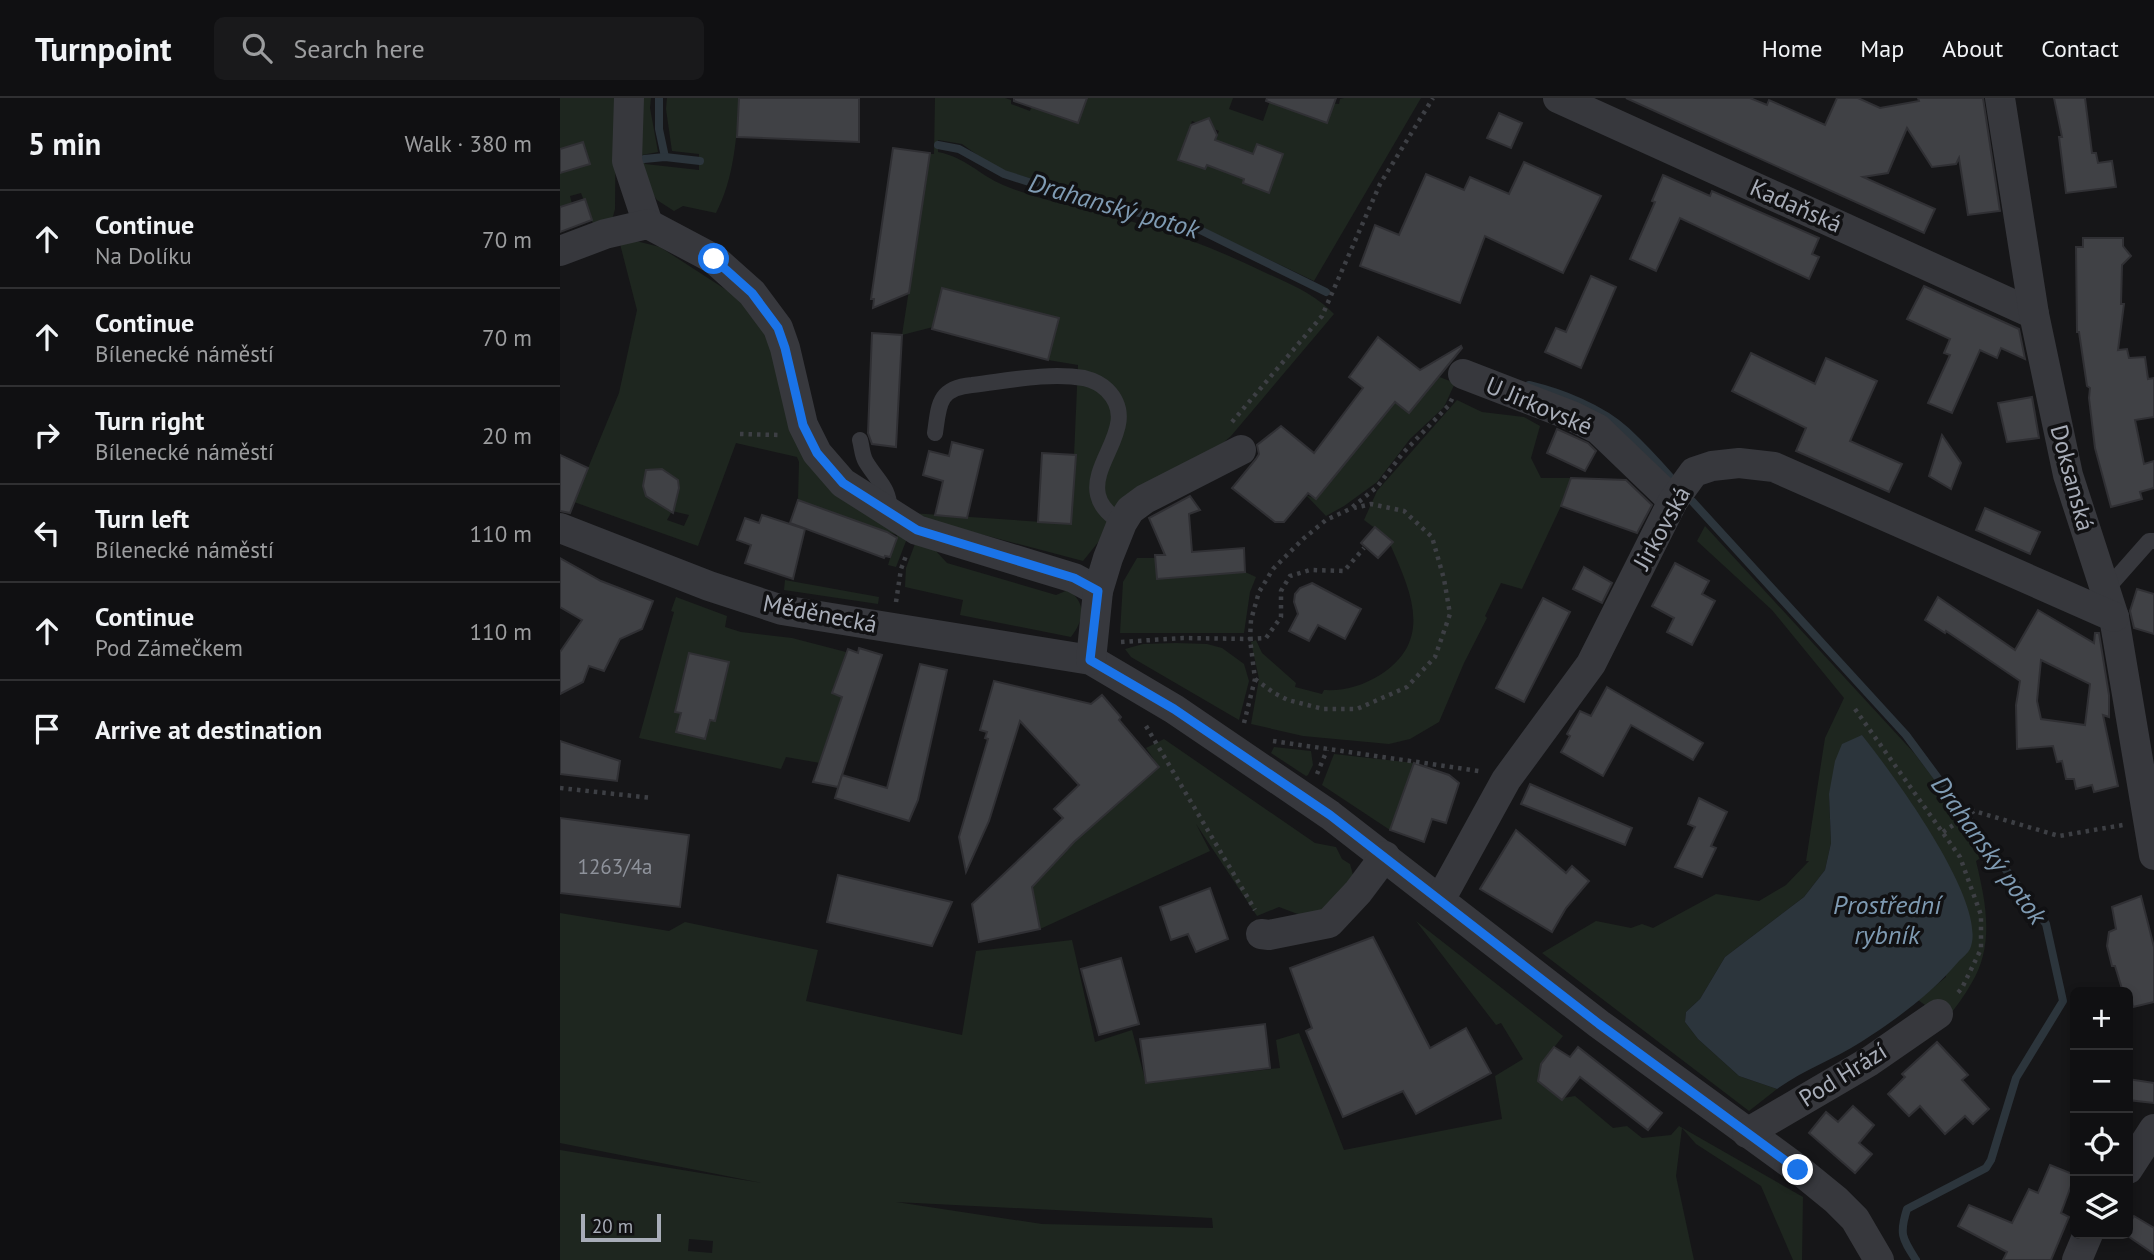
<!DOCTYPE html>
<meta charset="utf-8">
<style>
:root{--surface:#101012;--page:#19191b;--text:#f1f3f6;--muted:#9c9d9f;--line:#303032}
body{margin:0;font-family:"PT Sans",sans-serif;background:var(--page);color:var(--text)}
.controls{position:absolute;right:21px;bottom:21px;display:grid;overflow:hidden;border-radius:10px;box-shadow:0 4px 10px #0003}
.controls button{width:63px;height:63px;display:grid;place-items:center;padding:0;border:0;border-bottom:2px solid var(--line);background:var(--surface);color:var(--text);font:35px sans-serif}
.scale{position:absolute;left:21px;bottom:18px;width:80px;box-sizing:border-box;padding-left:7px;border:4px solid #a8adb8;border-top:0;font-size:19px;line-height:24px;white-space:nowrap;color:#a8adb8;-webkit-text-stroke:5px #111113;paint-order:stroke}
.stop{position:absolute;width:21px;height:21px;margin:-16px;border:5px solid #1a73e8;border-radius:50%;background:#fff}
.stop.end{background:#1a73e8;border-color:#fff;box-shadow:0 2px 7px #0008}
.list{margin:0;padding:0;list-style:none}
h2{display:flex;justify-content:space-between;align-items:center;height:91px;margin:0;padding:0 28px;font-size:30px}
h2 small{font-size:23px;font-weight:400;color:var(--muted)}
.list li{display:grid;grid-template-columns:46px 1fr auto;gap:21px;align-items:center;box-sizing:border-box;height:98px;padding:0 28px;border-top:2px solid var(--line)}
.list b{display:block;font-size:26px;white-space:nowrap}
.list p{margin:0;font-size:23px;white-space:nowrap;color:var(--muted)}
.list em{font-size:23px;font-style:normal;color:var(--muted)}
.icon{flex:none;width:38px;height:38px;fill:none;stroke:currentColor;stroke-width:2;stroke-linecap:round;stroke-linejoin:round}
.map{position:relative;flex:none;width:1594px;height:1162px;overflow:hidden}
header{display:flex;align-items:center;gap:42px;box-sizing:border-box;height:98px;padding:0 35px;background:var(--surface);border-bottom:2px solid var(--line)}
header strong{font-size:33px}
nav{display:flex;gap:38px;margin-inline-start:auto;font-size:24px}
.search{width:490px;height:63px;background:var(--page);display:flex;align-items:center;gap:18px;box-sizing:border-box;padding:0 24px;border-radius:10px;color:var(--muted);font-size:26px}
main{display:flex}
aside{flex:1;background:var(--surface)}
.map>svg:first-child{display:block}
.green{fill:#1e261f;fill-rule:evenodd}
.water{fill:#2c353c}
.lines{fill:none;stroke-linecap:round;stroke-linejoin:round}
.stream{stroke:#2c353c;stroke-width:8}
.building{fill:#404145;stroke:#303034;stroke-width:2;fill-rule:evenodd}
.path{stroke:#3d3f44;stroke-width:4.5;stroke-dasharray:3.5 5;stroke-linecap:butt}
.lane{stroke:#37383d;stroke-width:16}
.street{stroke:#37383d;stroke-width:30}
.route{stroke:#1a73e8;stroke-width:9}
.labels{text-anchor:middle;stroke-width:7;stroke-linejoin:round;paint-order:stroke}
.number-label{font-size:21px;fill:#8e929b}
.street-label{font-size:24px;fill:#a8adb8;stroke:#111113}
.water-label{font-size:26px;font-style:italic;fill:#7f9bb3;stroke:#111113}
</style>
<header>
<strong>Turnpoint</strong>
<div class="search"><svg class="icon" aria-label="search" viewBox="0 0 24 24"><circle cx="10" cy="10" r="6"/><path d="M15 15l6 6"/></svg>Search here</div>
<nav><a>Home</a><a>Map</a><a>About</a><a>Contact</a></nav>
</header>
<main>
<aside>
<h2>5 min<small>Walk · 380 m</small></h2>
<ul class="list">
<li><svg class="icon" aria-label="ahead" viewBox="0 0 24 24"><path d="M12 20V5M6 11l6-6 6 6"/></svg><div><b>Continue</b><p>Na Dolíku</p></div><em>70 m</em></li>
<li><svg class="icon" aria-label="ahead" viewBox="0 0 24 24"><path d="M12 20V5M6 11l6-6 6 6"/></svg><div><b>Continue</b><p>Bílenecké náměstí</p></div><em>70 m</em></li>
<li><svg class="icon" aria-label="right" viewBox="0 0 24 24"><path d="M7 20v-9h11M14 6l5 5-5 5"/></svg><div><b>Turn right</b><p>Bílenecké náměstí</p></div><em>20 m</em></li>
<li><svg class="icon" aria-label="left" viewBox="0 0 24 24"><path d="M17 20v-9H6M10 6l-5 5 5 5"/></svg><div><b>Turn left</b><p>Bílenecké náměstí</p></div><em>110 m</em></li>
<li><svg class="icon" aria-label="ahead" viewBox="0 0 24 24"><path d="M12 20V5M6 11l6-6 6 6"/></svg><div><b>Continue</b><p>Pod Zámečkem</p></div><em>110 m</em></li>
<li><svg class="icon" aria-label="arrive" viewBox="0 0 24 24"><path d="M6 21V4h12l-3 4 3 4H6"/></svg><div><b>Arrive at destination</b></div></li>
</ul>
</aside>
<div class="map">
<svg width="1594" height="1162" viewBox="0 0 1594 1162">
<rect width="100%" height="100%" fill="#161618"/>
<g class="green">
<path d="M0,0H56L55,111L52,122L34,128L21,95L10,98L12,106L0,109V69L2,75L30,66L0,51Z"/>
<path d="M78,0H91L90,10L98,54L82,57L85,66L139,72V56L112,53L106,11L107,0H179C177,38 174,81 156,115L123,108L114,113L97,102L80,78Z"/>
<path d="M375,0H445L451,2V6L470,13L473,5L492,12L491,16L517,25L527,0H673L669,11L703,23L711,0L779,6L780,1L784,0H861L754,183L645,131L448,74L427,64L402,46L378,42V54C405,59 418,76 443,87C490,106 539,113 587,128C628,140 667,156 706,175C732,187 753,195 774,216L671,338L641,365L548,432L523,463L352,418L351,415L511,426L518,267L488,262L499,220L383,191L373,229L342,237L370,56H374ZM644,22L651,24L654,31L659,33L655,42L693,56L697,47L723,56L709,95L683,85L684,81L647,67L644,71L619,62L632,23L637,25Z"/>
<path d="M59,142L76,143L100,149L185,204L207,238L232,330L348,438L336,469L328,467L337,437L238,402L239,364L237,359L176,345L138,448L14,404L59,295L77,212ZM102,371L118,382L101,407L86,398C83,387 83,380 90,372ZM112,413L129,417L124,428L107,422Z"/>
<path d="M877,278L895,285L884,309L850,341L817,384L784,408L766,418L746,397L756,401L823,316H826L833,303L849,315Z"/>
<path d="M897,302L922,314L964,319L980,328L971,360L981,380H1011L1001,408L962,491L941,485L925,518L927,520L904,565L879,624L850,641L829,646L743,638L691,626L699,581L691,544L696,542L702,555L736,585L735,589L762,596L764,592C785,593 802,588 820,577C875,542 850,492 830,446L832,443L804,422L817,393Z"/>
<path d="M1145,428L1355,656L1429,754L1416,763C1426,805 1435,847 1411,886C1404,899 1394,911 1386,922L1358,902L1386,879L1361,721L1302,637L1269,696L1271,745L1265,772L1244,799L1165,859L1140,901L1126,914L1125,924L1138,941L1179,978L1217,991L1189,1013L982,855L1036,823L1071,830L1082,826L1093,830L1156,796L1199,803L1226,787L1249,763H1246L1265,640L1284,600L1212,512L1137,443Z"/>
<path d="M356,443L376,453L387,465L496,497L508,492C527,505 524,522 511,539L400,517L403,502L345,489L346,470Z"/>
<path d="M577,460H595L598,481L685,474L696,479L690,494L684,535H560L563,484Z"/>
<path d="M225,482L319,499L318,506L224,492Z"/>
<path d="M116,499L167,518L165,529L181,534L232,540L286,554L272,595L282,599L260,665L226,659L221,671L79,640L114,514L111,513ZM129,555L169,564L155,623L150,622L145,641L116,634L121,615L115,614Z"/>
<path d="M616,545L647,546L662,550L684,566L689,583L679,622L571,559L565,551L583,546Z"/>
<path d="M604,641L755,745L776,749L782,761L790,766L793,777L763,813L743,818L719,809L697,818L636,726L650,753L480,831L472,789L514,744L599,669L586,650Z"/>
<path d="M714,649L751,653L753,667L748,677L746,678L711,655Z"/>
<path d="M774,656L854,665L830,732L762,687Z"/>
<path d="M0,815L109,833L125,824L258,852L246,903L402,937L416,853L512,842L535,944L572,932L586,985L720,970L716,942L739,935L784,1052L942,1021L935,978L963,961L941,925L936,927L856,823L1003,938L981,966L978,983L1003,1000L1015,998L1053,1030L1067,1028L1082,1040L1111,1037L1119,1028L1243,1099L1242,1162H1233L1201,1088L1136,1046L1122,1030L1116,1078L1134,1162H0V1052L202,1085L0,1045ZM336,1104L652,1120L653,1130L482,1126ZM129,1141L153,1143L152,1155L128,1153Z"/>
</g>
<path class="water" d="M1302,637C1331,674 1430,806 1410,851C1408,855 1402,860 1399,863C1372,895 1336,922 1301,944C1273,962 1245,971 1217,991L1179,978L1138,941L1125,924L1126,914L1140,901L1165,859L1244,799L1265,772L1271,745L1269,696L1275,663L1282,646Z"/>
<g class="lines">
<g class="stream">
<path d="M99,0V31L105,59"/>
<path d="M378,47L399,51L444,76L519,100L632,128L766,194"/>
<path d="M84,61L105,59L140,63"/>
<path d="M969,287C1002,295 1041,310 1066,333C1082,348 1097,364 1111,380"/>
<path d="M1132,403L1346,637L1486,826L1503,903L1456,980L1431,1062L1426,1070L1347,1111C1339,1136 1342,1140 1356,1162"/>
</g>
</g>
<g class="building">
<path d="M179,0H299V44L177,39Z"/>
<path d="M454,0H527L518,25L454,3Z"/>
<path d="M707,0H776L767,25L706,3Z"/>
<path d="M1066,0H1190L1207,7L1209,2L1265,27L1277,0H1298L1320,10L1359,3L1358,0H1423L1440,113L1408,117L1399,60L1396,66L1372,69L1347,30L1328,75L1303,79L1375,111L1364,135Z"/>
<path d="M1494,0H1525L1532,55H1536L1538,65L1552,63L1556,89L1506,95L1499,39H1502Z"/>
<path d="M939,15L962,25L951,50L927,40Z"/>
<path d="M649,20L657,37L655,42L693,56L697,46L723,56L709,95L683,85L684,81L647,67L645,71L618,62L631,27Z"/>
<path d="M23,44L30,66L0,75V51Z"/>
<path d="M333,50L370,55L349,195L313,210L314,201H311Z"/>
<path d="M964,64L1041,98L1003,175L925,138L900,205L800,168L815,127L839,137L866,76L904,92L910,79L949,96Z"/>
<path d="M1103,77L1150,98L1152,93L1259,140L1252,156L1259,159L1249,181L1120,120L1096,173L1070,161L1095,104L1092,103Z"/>
<path d="M25,101L32,122L0,134V109Z"/>
<path d="M1523,140H1563V148L1571,158L1562,167L1561,206H1564L1558,252L1567,251L1569,260L1585,259L1588,281L1594,280V319L1575,322L1584,366L1594,363V390L1580,394L1582,401L1551,409L1535,350L1529,300L1530,290L1527,288L1519,234H1517L1516,149H1523Z"/>
<path d="M1031,178L1056,189L1021,270L985,254L996,230L1006,234Z"/>
<path d="M1364,188L1459,231L1465,261L1441,250L1437,260L1420,252L1392,315L1368,305L1390,257L1384,255L1390,241L1347,221Z"/>
<path d="M382,190L499,220L488,262L372,231Z"/>
<path d="M312,235L342,237L336,349L312,346L308,335Z"/>
<path d="M818,239L860,272L901,248L902,250L849,315L835,304L756,401L748,395L724,424H715L672,390L696,361L699,356L697,347L721,328L754,355L803,290L789,279Z"/>
<path d="M1191,255L1255,286L1266,260L1317,283L1290,343L1342,366L1329,394L1236,353L1246,330L1172,293Z"/>
<path d="M1472,299L1479,340L1447,344L1438,305Z"/>
<path d="M997,331L1028,345L1036,353L1025,373L987,355Z"/>
<path d="M1382,337L1401,365L1391,391L1369,378Z"/>
<path d="M392,344L423,352L407,420L375,417L383,383L363,377L369,353L389,358Z"/>
<path d="M482,355L516,357L511,426L478,424Z"/>
<path d="M0,357L28,370L10,415L0,413Z"/>
<path d="M102,371L118,382L119,390L113,415L86,398L83,388L86,372Z"/>
<path d="M1011,380L1066,382L1092,407L1077,435L1001,408Z"/>
<path d="M630,398L640,412L629,416L632,454L684,450L685,474L597,481L595,457H605L589,420Z"/>
<path d="M238,402L327,434L337,440L330,459L325,458L324,460L230,425Z"/>
<path d="M1425,410L1480,434L1470,456L1416,432Z"/>
<path d="M202,417L245,431L233,481L185,465L191,447L177,442L185,420L199,425Z"/>
<path d="M815,429L833,444L818,460L801,445Z"/>
<path d="M0,460L41,483L93,503L82,531L60,541L44,573L29,568L23,584L0,596V554L22,522L0,509Z"/>
<path d="M1115,465L1149,483L1142,496L1155,503L1132,547L1107,534L1114,520L1092,508Z"/>
<path d="M1024,469L1052,485L1042,505L1013,491Z"/>
<path d="M752,485L801,511L785,541L758,527L749,543L729,533L738,516L734,504L735,496L740,490Z"/>
<path d="M1577,491L1594,496V536L1574,530L1570,513Z"/>
<path d="M1378,499L1455,552L1478,512L1534,545L1535,535H1539L1549,597V619L1543,617L1558,688L1534,694L1532,687L1516,691L1514,681H1506L1502,663L1497,664L1493,648L1457,651L1456,607L1460,583L1386,533L1385,535L1365,522ZM1481,562L1530,586L1525,627L1481,621L1477,603Z"/>
<path d="M983,500L1010,514L964,604L936,590Z"/>
<path d="M299,550L322,557L278,689L253,684L282,599L272,595L288,551L298,555Z"/>
<path d="M129,555L169,564L155,623L150,622L145,641L116,634L121,615L115,614Z"/>
<path d="M360,566L387,572L358,702L349,723L275,700L282,677L327,690Z"/>
<path d="M434,583L531,606L542,597L561,619L559,622L599,669L514,744L472,789L480,831L419,844L412,806L503,720L494,711L519,687L460,623L429,723L406,774L399,739L428,641L425,640L427,634L420,632Z"/>
<path d="M1047,589L1143,645L1133,662L1071,627L1043,678L1001,654L1010,638L1007,636L1020,613L1031,618Z"/>
<path d="M0,643L60,663L57,683L0,676Z"/>
<path d="M854,665L889,677L899,685L886,725L872,721L864,744L830,732Z"/>
<path d="M970,686L1072,730L1065,747L961,706Z"/>
<path d="M1139,700L1167,714L1151,748L1156,750L1142,779L1115,769L1135,729L1128,726Z"/>
<path d="M0,720L129,737L120,809L0,795Z"/>
<path d="M956,732L1006,775L1012,768L1029,783L1006,810L992,834L920,791Z"/>
<path d="M278,777L392,804L372,848L267,824Z"/>
<path d="M650,790L668,841L636,854L628,836L611,842L600,809Z"/>
<path d="M1581,798L1594,849V904L1573,909L1572,903L1568,904V894H1563L1555,868H1552L1547,848L1549,834L1556,831L1552,809Z"/>
<path d="M813,839L870,950L906,930L931,975L856,1016L843,993L783,1019L746,933L752,930L730,870Z"/>
<path d="M561,860L579,926L539,937L521,871Z"/>
<path d="M705,926L710,970L586,985L580,941Z"/>
<path d="M1377,944L1408,977L1402,982L1429,1011L1413,1026L1405,1018L1385,1036L1360,1008L1349,1018L1328,996L1345,979L1342,976Z"/>
<path d="M994,949L1010,959L1018,949L1102,1015L1088,1032L1020,979L1002,1002L978,983L981,966Z"/>
<path d="M1568,981L1594,985V1005L1568,1002Z"/>
<path d="M1293,1008L1314,1027L1299,1045L1312,1056L1295,1075L1249,1035L1266,1014L1278,1024Z"/>
<path d="M1490,1067L1515,1077L1501,1115L1509,1119L1491,1162H1443L1447,1154L1398,1128L1409,1107L1452,1125L1469,1091L1478,1095Z"/>
<path d="M1574,1118L1594,1130V1156L1565,1136H1568V1128Z"/>
</g>
<g class="lines">
<g class="path">
<path d="M672,324L762,218L820,86L873,0"/>
<path d="M180,336L219,337"/>
<path d="M336,504L341,471L347,455"/>
<path d="M561,544L623,540L690,541L691,522L699,494L713,471L743,441L766,422L790,411L817,389L843,355L889,307L893,299"/>
<path d="M695,581L714,595L728,602L763,611H797L847,589L875,559L890,516L884,481L872,439L844,413L811,406L794,410"/>
<path d="M1295,611L1400,759L1421,817V851L1402,890L1395,898"/>
<path d="M684,625L695,581L690,541L706,540L721,519V493L730,478L750,472L784,473L804,450"/>
<path d="M586,628L695,812"/>
<path d="M713,643L919,673"/>
<path d="M757,676L767,652"/>
<path d="M0,690L92,700"/>
<path d="M1383,734L1414,713L1499,738L1563,727"/>
</g>
<g class="lane">
<path d="M375,335C379,307 378,290 412,287C447,283 488,274 524,280C532,282 541,286 547,292C581,326 530,363 538,397C541,410 551,418 562,425"/>
<path d="M300,342C302,349 302,358 306,364C318,384 329,388 330,414"/>
<path d="M1544,494L1589,443H1594"/>
</g>
<g class="street">
<path d="M69,0L67,63L88,126"/>
<path d="M998,0L1474,216"/>
<path d="M1440,0L1474,216L1508,377L1554,519L1594,757"/>
<path d="M0,153L45,136L88,126L154,161L192,195L218,230L225,250L243,327L257,355L283,385L357,432L514,480L538,493"/>
<path d="M903,276L1012,318L1038,331L1113,403"/>
<path d="M0,430L149,488L222,512L531,562L614,611L770,717L1039,926L1238,1071L1276,1102L1295,1121L1319,1162"/>
<path d="M531,562L538,493L548,460L562,425L570,412L585,401L681,352"/>
<path d="M880,802L946,682L1031,566L1113,403L1134,374L1152,368L1179,365L1214,369L1554,519"/>
<path d="M701,836L709,837L769,825L798,794L825,758"/>
<path d="M1187,1035L1310,963L1378,916"/>
<path d="M1568,1071L1594,1031"/>
<path d="M1517,1162L1528,1136"/>
</g>
</g>
<g class="lines">
<path class="route" d="M154,161L192,195L218,230L225,250L243,327L257,355L283,385L357,432L514,480L538,493L530,562L614,611L770,717L1039,926L1238,1072"/>
</g>
<g class="labels">
<g class="number-label">
<text x="55" y="776">1263/4a</text>
</g>
<g class="street-label">
<text transform="translate(1236 108) rotate(24)" y="8">Kadaňská</text>
<text transform="translate(979 308) rotate(23)" y="8">U Jirkovské</text>
<text transform="translate(1512 380) rotate(75)" y="8">Doksanská</text>
<text transform="translate(1102 430) rotate(-61)" y="8">Jirkovská</text>
<text transform="translate(260 516) rotate(11)" y="8">Měděnecká</text>
<text transform="translate(1283 977) rotate(-32)" y="8">Pod Hrází</text>
</g>
<g class="water-label">
<text transform="translate(554 108) rotate(16)" y="9">Drahanský potok</text>
<text transform="translate(1429 752) rotate(54)" y="9">Drahanský potok</text>
<text x="1327" y="816">Prostřední<tspan x="1327" dy="30">rybník</tspan></text>
</g>
</g>
</svg>
<div class="controls">
<button>+</button>
<button>−</button>
<button><svg class="icon" aria-label="locate" viewBox="0 0 24 24"><circle cx="12" cy="12" r="6"/><path d="M12 2v4M12 18v4M2 12h4M18 12h4"/></svg></button>
<button><svg class="icon" aria-label="layers" viewBox="0 0 24 24"><path d="M12 4l9 5-9 5-9-5zM3 14l9 5 9-5"/></svg></button>
</div>
<div class="scale">20 m</div>
<div class="stop" style="left:154px;top:161px"></div>
<div class="stop end" style="left:1238px;top:1072px"></div>
</div>
</main>
